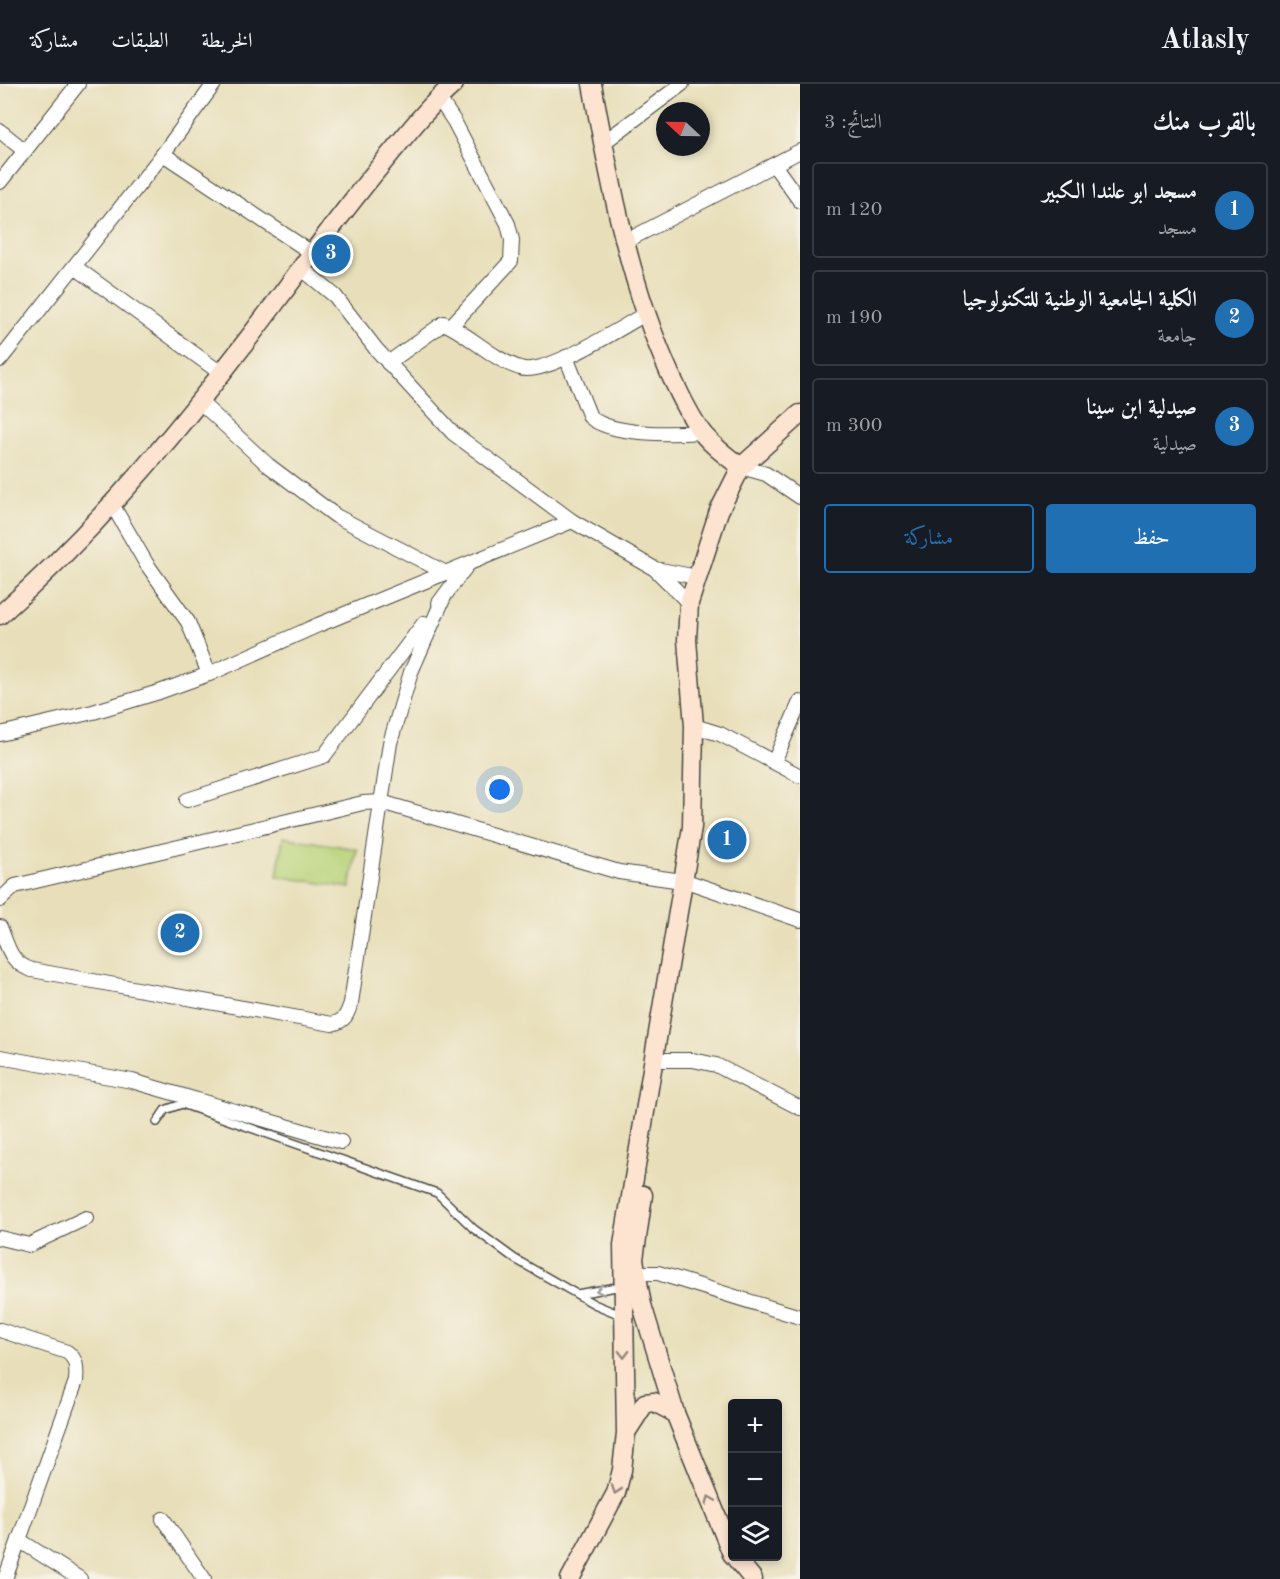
<!DOCTYPE html>
<html lang="ar">
<meta charset="utf-8">
<style>
:root{--surface:#171b24;--page:#242831;--text:#f1f3f6;--muted:#9ea1a6;--line:#363941;--accent:#1f6fb2}
body{margin:0;font-family:"Old Standard TT",Amiri,serif;background:var(--page);color:var(--text);direction:rtl}
.controls{position:absolute;right:18px;bottom:18px;display:grid;overflow:hidden;border-radius:6px;box-shadow:0 3px 9px #0003}
.controls button{width:54px;height:54px;display:grid;place-items:center;padding:0;border:0;border-bottom:2px solid var(--line);background:var(--surface);color:var(--text);font:30px sans-serif}
.compass{position:absolute;left:656px;top:18px;width:54px;height:54px;border-radius:50%;background:var(--surface);box-shadow:0 3px 9px #0003;rotate:292deg}
.you{position:absolute;left:500px;top:706px;width:21px;height:21px;margin:-15px;border:4px solid #fff;border-radius:50%;background:#1a73e8;box-shadow:0 0 0 9px #1a73e833}
.badge{display:grid;place-items:center;width:39px;height:39px;border-radius:50%;background:var(--accent);color:#fff;font-size:20px;font-weight:700}
.pin{position:absolute;translate:-50% -50%;border:3px solid #fff;box-shadow:0 2px 6px #0006}
.list{margin:0;padding:0;list-style:none}
h2{display:flex;justify-content:space-between;align-items:center;height:78px;margin:0;padding:0 24px;font-size:26px}
h2 small{font-size:20px;font-weight:400;color:var(--muted)}
.list li{display:grid;grid-template-columns:39px 1fr auto;gap:18px;align-items:center;box-sizing:border-box;height:96px;margin:0 12px 12px;padding:0 12px;border:2px solid var(--line);border-radius:6px}
.list b{display:block;font-size:22px;white-space:nowrap}
.list p{margin:0;font-size:20px;white-space:nowrap;color:var(--muted)}
.list em{font-size:20px;font-style:normal;color:var(--muted)}
.actions{display:flex;gap:12px;padding:18px 24px}
.actions a{flex:1;padding:14px 0;border:2px solid var(--accent);border-radius:6px;text-align:center;font-size:21px;color:var(--accent)}
.actions .main{background:var(--accent);color:#fff}
.icon{flex:none;width:33px;height:33px;fill:none;stroke:currentColor;stroke-width:2;stroke-linecap:round;stroke-linejoin:round}
.map{position:relative;flex:none;width:800px;height:1495px;overflow:hidden;direction:ltr}
header{display:flex;align-items:center;gap:36px;box-sizing:border-box;height:84px;padding:0 30px;background:var(--surface);border-bottom:2px solid var(--line)}
header strong{font-size:28px}
nav{display:flex;gap:33px;margin-inline-start:auto;font-size:21px}
main{display:flex}
aside{flex:1;background:var(--surface)}
.map>svg:first-child{display:block}
.garden{fill:#b9d379;stroke:#727f52;stroke-width:1.5}
.lines{fill:none;stroke-linecap:round;stroke-linejoin:round}
.lane-casing{stroke:#474640;stroke-width:10}
.street-casing{stroke:#474640;stroke-width:16}
.secondary-casing{stroke:#474640;stroke-width:21}
.lane{stroke:#fff;stroke-width:7}
.street{stroke:#fff;stroke-width:14}
.secondary{stroke:#fde4d1;stroke-width:18}
.oneway{stroke:#a0a0a0}
.oneway2{stroke:#94887e}
</style>
<header>
<strong>Atlasly</strong>
<nav><a>الخريطة</a><a>الطبقات</a><a>مشاركة</a></nav>
</header>
<main>
<aside>
<h2>بالقرب منك<small>النتائج: 3</small></h2>
<ul class="list">
<li><span class="badge">1</span><div><b>مسجد ابو علندا الكبير</b><p>مسجد</p></div><em>120 m</em></li>
<li><span class="badge">2</span><div><b>الكلية الجامعية الوطنية للتكنولوجيا</b><p>جامعة</p></div><em>190 m</em></li>
<li><span class="badge">3</span><div><b>صيدلية ابن سينا</b><p>صيدلية</p></div><em>300 m</em></li>
</ul>
<div class="actions"><a class="main">حفظ</a><a>مشاركة</a></div>
</aside>
<div class="map">
<svg width="800" height="1495" viewBox="0 0 800 1495">
<rect width="100%" height="100%" fill="#f7f3e8"/>
<filter id="ink" filterUnits="userSpaceOnUse"><feTurbulence type="fractalNoise" baseFrequency=".0167" numOctaves="2"/><feDisplacementMap in="SourceGraphic" scale="12" xChannelSelector="R" yChannelSelector="G"/><feConvolveMatrix kernelMatrix="1 2 1 2 8 2 1 2 1" color-interpolation-filters="sRGB"/></filter>
<filter id="wash" filterUnits="userSpaceOnUse"><feTurbulence type="fractalNoise" baseFrequency=".008" numOctaves="4" result="noise"/><feDisplacementMap in="SourceGraphic" scale="24" xChannelSelector="R" yChannelSelector="G"/><feGaussianBlur stdDeviation="1.35" result="paint"/><feColorMatrix in="noise" values="0 0 0 0 0 0 0 0 0 0 0 0 0 0 0 0 0 1.4 0 .05"/><feComposite in="paint" operator="in"/></filter>
<g filter="url(#wash)">
<rect width="100%" height="100%" fill="#e8dfba"/>
<path class="garden" d="M283,753L357,765L350,804L277,792Z"/>
</g>
<g filter="url(#ink)">
<g class="lines">
<g class="lane-casing">
<g id="lane">
<path d="M157,1038L165,1026L182,1020L437,1109L474,1145L515,1175L594,1220L623,1232"/>
<path d="M577,1210L622,1202"/>
</g>
</g>
<g class="street-casing">
<g id="street">
<path d="M438,13L454,37L508,140L512,156L511,177L451,242"/>
<path d="M0,47L25,67"/>
<path d="M603,59L682,0"/>
<path d="M163,70L312,169"/>
<path d="M774,81L800,117"/>
<path d="M0,98L78,0"/>
<path d="M626,157L800,67"/>
<path d="M75,183L222,290"/>
<path d="M301,184L335,212L376,265L453,349L572,437L655,485L689,519"/>
<path d="M566,273L590,333C612,352 673,350 701,348"/>
<path d="M0,276L163,70L214,0"/>
<path d="M388,279L444,239C470,251 492,275 520,284C544,293 621,244 645,230"/>
<path d="M200,318L268,381L336,432L446,489"/>
<path d="M741,383L766,390L800,413"/>
<path d="M113,422L146,479L188,538L209,590"/>
<path d="M655,485L697,493"/>
<path d="M439,519L468,480"/>
<path d="M694,642L720,650L800,692"/>
<path d="M0,650L93,628L159,608L209,590L318,541L572,437"/>
<path d="M774,678L800,618"/>
<path d="M187,716L324,672L424,539"/>
<path d="M0,816L15,802L363,719L381,718L619,788L689,798L800,836"/>
<path d="M0,843C8,863 10,879 32,886L332,940C345,937 347,931 351,919L390,659L411,588L444,513"/>
<path d="M0,973L132,997L341,1058"/>
<path d="M663,976H693L716,981L800,1024"/>
<path d="M0,1154L29,1161L86,1134"/>
<path d="M629,1189H658L800,1233"/>
<path d="M0,1246L67,1268C77,1275 77,1285 76,1297L5,1495"/>
<path d="M163,1435L204,1495"/>
<path d="M19,1456L80,1495"/>
</g>
</g>
<g class="secondary-casing">
<g id="secondary">
<path d="M592,0C610,98 629,199 670,290C680,310 689,332 703,350C714,363 727,373 741,383"/>
<path d="M0,531C104,439 190,333 273,222C313,168 353,114 396,63C414,41 432,19 454,0"/>
<path d="M643,1111L634,1175L642,1221L675,1329L732,1470"/>
<path d="M627,1347L645,1319L654,1318L675,1329"/>
<path d="M734,1472L753,1495"/>
<path d="M570,1495L616,1409L622,1386L626,1349L623,1161L692,743L694,642L687,556L689,519L719,427L741,383L800,330"/>
</g>
</g>
<use href="#lane" class="lane"/>
<use href="#street" class="street"/>
<use href="#secondary" class="secondary"/>
</g>
<defs><path id="oneway-chevron" d="M-2-3.5L2.5 0L-2 3.5" fill="none" stroke-width="1.6" stroke-linecap="round" stroke-linejoin="round" transform="scale(1.5)"/></defs>
<use class="oneway" href="#oneway-chevron" transform="translate(600 1206) rotate(169)"/>
<g class="oneway2">
<use href="#oneway-chevron" transform="translate(624 1270) rotate(89)"/>
<use href="#oneway-chevron" transform="translate(616 1406) rotate(109)"/>
<use href="#oneway-chevron" transform="translate(710 1416) rotate(-112)"/>
</g>
</g>
</svg>
<div class="controls">
<button>+</button>
<button>−</button>
<button><svg class="icon" aria-label="layers" viewBox="0 0 24 24"><path d="M12 4l9 5-9 5-9-5zM3 14l9 5 9-5"/></svg></button>
</div>
<svg class="compass" viewBox="-18 -18 36 36"><path d="M0-13l5 13h-10z" fill="#e53935"/><path d="M0 13l5-13h-10z" fill="#9ea1a6"/></svg>
<div class="you"></div>
<div class="pin badge" style="left:727px;top:756px">1</div>
<div class="pin badge" style="left:180px;top:849px">2</div>
<div class="pin badge" style="left:331px;top:170px">3</div>
</div>
</main>
